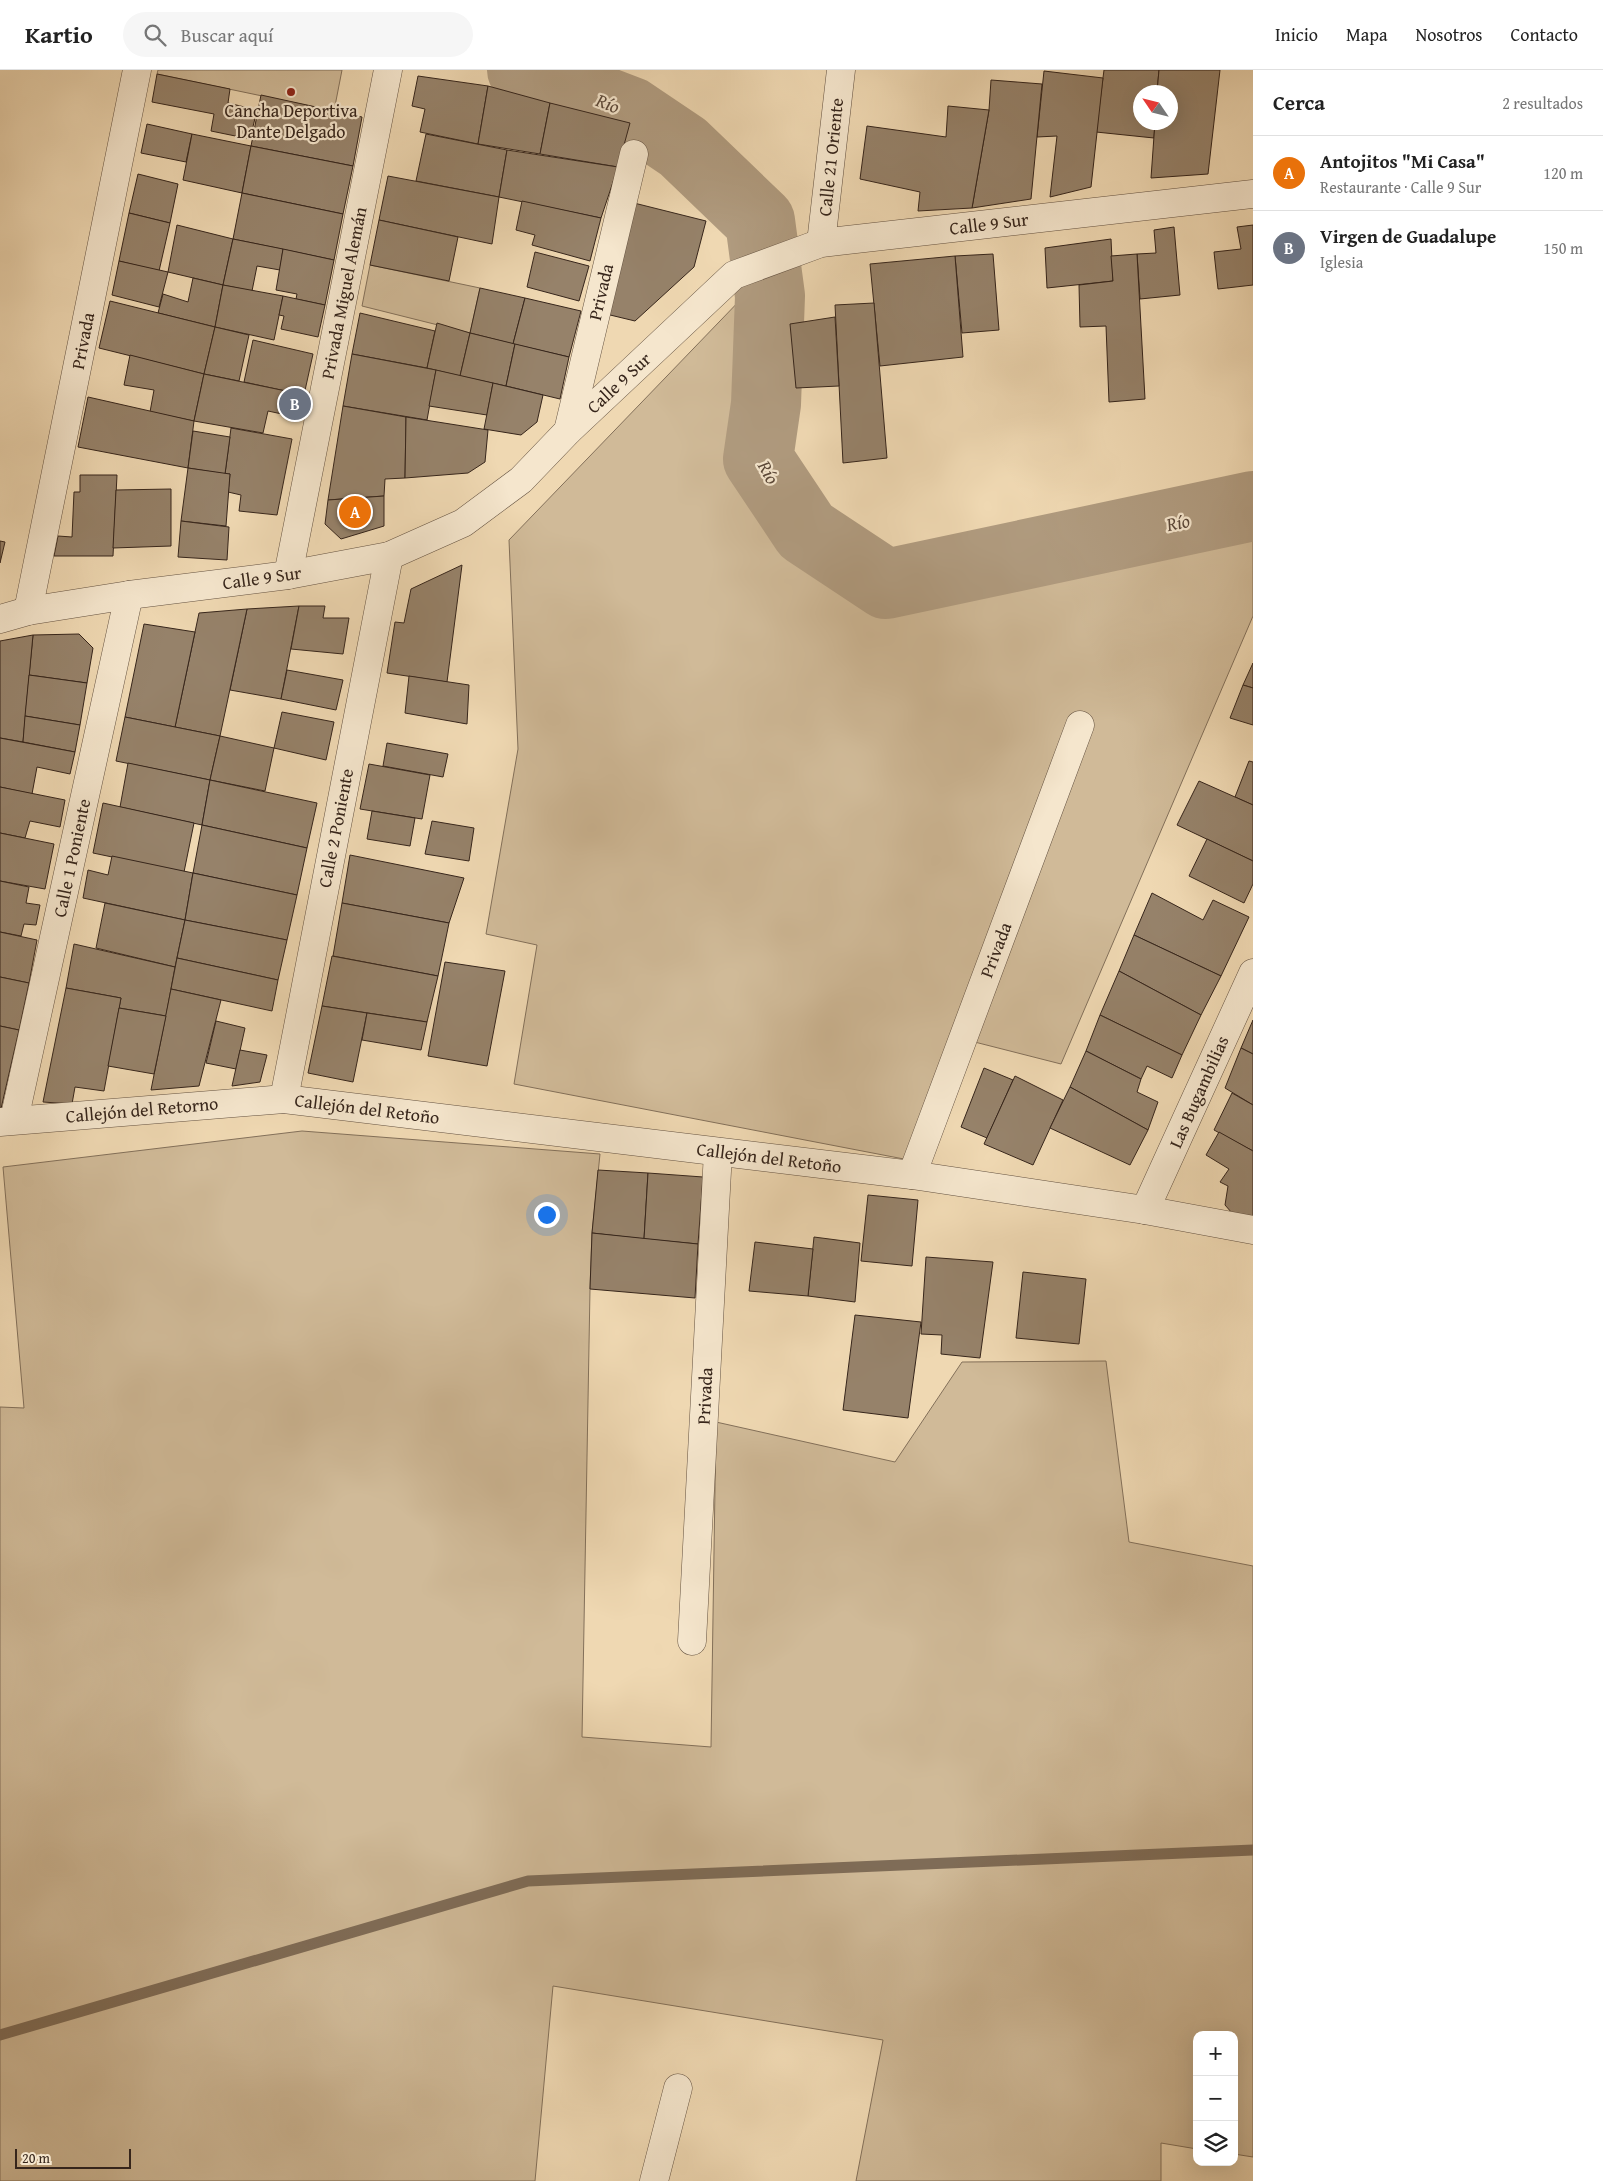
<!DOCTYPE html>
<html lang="es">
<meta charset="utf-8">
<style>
:root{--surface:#fff;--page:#f6f6f6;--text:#222;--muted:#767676;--line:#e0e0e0;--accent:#8f2418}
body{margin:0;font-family:"Gentium Book Plus",serif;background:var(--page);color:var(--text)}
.controls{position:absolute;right:15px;bottom:15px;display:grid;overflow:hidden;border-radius:10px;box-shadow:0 5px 20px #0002}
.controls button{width:45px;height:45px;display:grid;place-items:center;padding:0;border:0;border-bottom:1px solid var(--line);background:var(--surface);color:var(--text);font:25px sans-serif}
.compass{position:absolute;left:1133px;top:15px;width:45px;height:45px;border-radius:50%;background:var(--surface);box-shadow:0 5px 20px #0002;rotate:305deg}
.scale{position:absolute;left:15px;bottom:12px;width:116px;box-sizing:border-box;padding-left:5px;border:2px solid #36251b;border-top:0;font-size:14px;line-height:18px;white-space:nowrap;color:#36251b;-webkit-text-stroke:4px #f5e6cd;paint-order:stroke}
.you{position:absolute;left:546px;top:1144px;width:18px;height:18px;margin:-12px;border:4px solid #fff;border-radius:50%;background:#1a73e8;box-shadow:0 0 0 8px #1a73e833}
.badge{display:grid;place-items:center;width:32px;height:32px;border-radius:50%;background:var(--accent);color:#fff;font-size:16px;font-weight:700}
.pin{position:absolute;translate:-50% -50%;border:2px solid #fff;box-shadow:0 1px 5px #0006}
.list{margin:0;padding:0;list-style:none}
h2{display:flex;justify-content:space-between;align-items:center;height:65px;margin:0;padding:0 20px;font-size:21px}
h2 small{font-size:16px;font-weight:400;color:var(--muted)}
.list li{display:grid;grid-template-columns:32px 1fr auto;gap:15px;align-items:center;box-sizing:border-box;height:75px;padding:0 20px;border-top:1px solid var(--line)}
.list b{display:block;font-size:19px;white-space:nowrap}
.list p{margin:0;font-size:16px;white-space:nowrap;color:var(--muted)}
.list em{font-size:16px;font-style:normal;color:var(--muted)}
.icon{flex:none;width:28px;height:28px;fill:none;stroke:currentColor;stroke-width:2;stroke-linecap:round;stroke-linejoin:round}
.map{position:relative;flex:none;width:1253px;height:2111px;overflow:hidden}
header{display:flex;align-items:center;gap:30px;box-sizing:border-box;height:70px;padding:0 25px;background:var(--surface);border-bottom:1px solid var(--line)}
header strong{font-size:24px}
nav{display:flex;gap:28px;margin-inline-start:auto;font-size:18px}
.search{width:350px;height:45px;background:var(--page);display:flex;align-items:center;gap:12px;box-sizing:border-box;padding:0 18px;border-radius:28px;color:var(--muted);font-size:19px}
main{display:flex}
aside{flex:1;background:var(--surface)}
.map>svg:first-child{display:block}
.green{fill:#d0ba98;stroke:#83705a}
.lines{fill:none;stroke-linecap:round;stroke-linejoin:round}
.stream{stroke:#7f6c57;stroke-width:11}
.river{stroke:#b09b7f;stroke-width:70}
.building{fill:#96826a;stroke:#36251b}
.minor-casing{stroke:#645241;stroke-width:29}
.minor{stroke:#f5e6cd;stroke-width:28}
.poi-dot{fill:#8f2418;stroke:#f5e6cd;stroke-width:2}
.labels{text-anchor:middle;stroke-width:4.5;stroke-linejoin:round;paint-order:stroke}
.poi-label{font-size:18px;fill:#36251b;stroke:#f5e6cd}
.street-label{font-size:18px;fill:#36251b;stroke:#f5e6cd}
.water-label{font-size:19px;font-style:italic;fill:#5b4839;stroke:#f5e6cd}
</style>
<header>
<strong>Kartio</strong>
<div class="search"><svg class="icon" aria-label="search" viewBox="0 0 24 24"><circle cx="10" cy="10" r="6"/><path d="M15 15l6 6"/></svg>Buscar aquí</div>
<nav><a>Inicio</a><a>Mapa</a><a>Nosotros</a><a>Contacto</a></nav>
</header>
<main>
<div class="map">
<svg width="1253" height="2111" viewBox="0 0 1253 2111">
<rect width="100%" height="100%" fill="#efd8b2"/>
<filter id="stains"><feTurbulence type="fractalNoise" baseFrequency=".004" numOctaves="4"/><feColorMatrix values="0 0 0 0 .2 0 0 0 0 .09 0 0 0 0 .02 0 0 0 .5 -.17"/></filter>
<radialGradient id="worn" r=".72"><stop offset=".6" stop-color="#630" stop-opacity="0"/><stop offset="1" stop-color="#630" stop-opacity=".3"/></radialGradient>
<g class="green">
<path d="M158,0H342L334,41L157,4Z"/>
<path d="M370,195L480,218L470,263L362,236Z"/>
<path d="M746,224L758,389L806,461L886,514L1253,466V546L1061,994L955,967L909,1090L514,1014L537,875L486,864L518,679L509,470Z"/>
<path d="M302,1061L600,1084L592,1163L590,1219L582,1667L711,1677L716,1352L895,1392L962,1292L1106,1291L1129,1472L1253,1496V2087L1234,2084V1965H1197V2079L1161,2073V2111H856L883,1970L553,1916L535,2111H0V1337L24,1338L3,1097Z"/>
</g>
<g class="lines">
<path class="stream" d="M0,1965L528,1811L1253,1780"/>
<path class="river" d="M522,0L631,42L683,77L760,151L770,226L766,334L758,389L806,461L886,514L1253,436"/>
</g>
<g class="building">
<path d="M1104,0H1159L1157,22H1140V52H1155L1154,68L1096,62Z"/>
<path d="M1159,0H1220L1208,104L1151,108L1155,52H1170V22H1157Z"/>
<path d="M1044,1L1103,8L1091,117L1050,127L1057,66L1037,67Z"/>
<path d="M157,4L230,19L228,33L257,40L250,69L211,61L214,44L152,32Z"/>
<path d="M418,6L488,16L478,74L420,62L425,39L412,36Z"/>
<path d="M991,10L1042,14L1031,129L972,138L989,40Z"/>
<path d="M488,16L550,33L540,84L478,74Z"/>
<path d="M261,25L362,47L353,96L251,76Z"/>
<path d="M550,33L630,53L618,97L540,84Z"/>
<path d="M948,36L989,40L972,138L918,141L920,122L860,109L867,56L946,67Z"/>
<path d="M147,54L192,64L186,92L141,83Z"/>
<path d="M192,64L251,76L242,123L183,110Z"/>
<path d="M426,64L507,80L499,127L416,111Z"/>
<path d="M251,76L353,96L343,144L242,123Z"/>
<path d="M507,80L618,97L601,148L499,127Z"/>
<path d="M138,104L178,114L170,153L129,143Z"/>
<path d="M388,106L499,127L492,174L379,150Z"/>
<path d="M242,123L343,144L334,190L233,169Z"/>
<path d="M522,131L601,148L590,191L532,175L535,165L516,160Z"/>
<path d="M630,132L706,151L694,197L635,251L606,244Z"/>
<path d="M129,143L170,153L159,201L119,191Z"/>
<path d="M379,150L458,167L449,211L370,195Z"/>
<path d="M177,155L233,169L223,215L168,202Z"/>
<path d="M1253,155V215L1218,219L1214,182L1241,179L1237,157Z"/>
<path d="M1174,157L1180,225L1140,229L1137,184L1156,183L1154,160Z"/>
<path d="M233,169L283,179L280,200L257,196L252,221L223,215Z"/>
<path d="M1111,169L1113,211L1047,218L1045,178Z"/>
<path d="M283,179L334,190L325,235L296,229L297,224L276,220Z"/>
<path d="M535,182L589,196L579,231L527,217Z"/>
<path d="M993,184L999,260L962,263L955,186Z"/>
<path d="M1137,184L1145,329L1109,332L1106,256L1080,257L1079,215L1113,211L1111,186Z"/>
<path d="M955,186L963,287L880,296L870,194Z"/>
<path d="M119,191L168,202L159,237L112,225Z"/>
<path d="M193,208L223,215L215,257L158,243L163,224L188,232Z"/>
<path d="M223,215L283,226L274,270L215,257Z"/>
<path d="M480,218L525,228L513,274L470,263Z"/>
<path d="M283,226L325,235L318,267L281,259L284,246L279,245Z"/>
<path d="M525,228L581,241L569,287L513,274Z"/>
<path d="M110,231L215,257L204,304L99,278Z"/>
<path d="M874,233L887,388L843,393L835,235Z"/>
<path d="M360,243L435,261L427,298L352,284Z"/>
<path d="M835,247L839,316L796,318L790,254Z"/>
<path d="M437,253L470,263L460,306L427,298Z"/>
<path d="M215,257L249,265L239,311L204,304Z"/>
<path d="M470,263L515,274L506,316L460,306Z"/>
<path d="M253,270L313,284L304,325L244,312Z"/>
<path d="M515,274L569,287L560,329L506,316Z"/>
<path d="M352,284L436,300L427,350L343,336Z"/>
<path d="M130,285L204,304L194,351L150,342L154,320L124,315Z"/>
<path d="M436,300L493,313L487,345L429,336Z"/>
<path d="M204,304L286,321L282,344L268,341L263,363L194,351Z"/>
<path d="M493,313L543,325L537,352L521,365L484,359Z"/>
<path d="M88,327L194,351L188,398L78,377Z"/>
<path d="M343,336L406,347L405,408L385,409L384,426L328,430Z"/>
<path d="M406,347L488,360L485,392L468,403L405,408Z"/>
<path d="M231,358L292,369L277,445L239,441L241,425L228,422L230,404H225Z"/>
<path d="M193,361L230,367L225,404L188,398Z"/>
<path d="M188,398L230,404L226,456L181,451Z"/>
<path d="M80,405H117L113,486H54L58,466L72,467L74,422H80Z"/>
<path d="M171,419V476L113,478L116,420Z"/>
<path d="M384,426V456L341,469L325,454L328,430Z"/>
<path d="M181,451L229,457L227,490L178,487Z"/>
<path d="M0,471L5,472L0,493Z"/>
<path d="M462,495L447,612L387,603L395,552L404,553L411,519Z"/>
<path d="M299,536L281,629L230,620L247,539Z"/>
<path d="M299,536H325L323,548H349L343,584L291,579Z"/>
<path d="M247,539L220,666L175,657L199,543Z"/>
<path d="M144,554L195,562L175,657L125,647Z"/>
<path d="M79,564L93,578L87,613L29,605L33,565Z"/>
<path d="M33,565L23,672L0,668V571Z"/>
<path d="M1253,593V618L1243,615Z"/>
<path d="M287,600L343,610L336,640L281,629Z"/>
<path d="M29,605L87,613L80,655L25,646Z"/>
<path d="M409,606L469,615L467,654L405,643Z"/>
<path d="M1243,615L1253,618V655L1230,648Z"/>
<path d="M282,642L334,652L326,690L274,678Z"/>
<path d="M25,646L80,655L75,682L23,672Z"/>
<path d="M125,647L220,666L210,710L116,691Z"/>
<path d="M220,666L274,678L265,721L210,710Z"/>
<path d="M0,668L75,682L70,704L37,697L32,724L0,717Z"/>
<path d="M387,673L448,684L443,707L383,696Z"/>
<path d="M1249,691L1253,692V735L1235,727Z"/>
<path d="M128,693L210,710L202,755L120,737Z"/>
<path d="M369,694L430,705L422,749L360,739Z"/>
<path d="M210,710L317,733L307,778L202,755Z"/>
<path d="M1199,711L1253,735V791L1177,755Z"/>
<path d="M0,717L65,730L60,757L30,751L25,768L0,763Z"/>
<path d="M103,733L194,753L184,802L93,783Z"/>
<path d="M372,741L415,748L410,776L367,769Z"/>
<path d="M432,751L474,758L469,791L425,784Z"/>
<path d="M202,755L307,778L297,825L193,803Z"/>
<path d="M0,763L54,774L45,819L0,811Z"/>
<path d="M1207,769L1253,791V814L1244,833L1189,806Z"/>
<path d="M350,785L464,808L449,853L342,833Z"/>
<path d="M112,786L193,803L185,850L83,828L88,800L108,805Z"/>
<path d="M193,803L297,825L287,870L185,850Z"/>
<path d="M0,811L29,817L26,833L40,835L36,855L24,854L21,866L0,862Z"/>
<path d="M1152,823L1203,850L1213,830L1249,847L1221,906L1134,865Z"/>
<path d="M105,833L185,850L175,897L96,878Z"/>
<path d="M342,833L449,853L438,906L333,886Z"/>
<path d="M185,850L287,870L278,910L177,888Z"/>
<path d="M0,862L37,870L29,913L0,907Z"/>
<path d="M1134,865L1221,906L1201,945L1119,901Z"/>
<path d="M74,874L175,897L166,946L119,938L121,928L66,918Z"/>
<path d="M332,886L438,906L427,952L322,936Z"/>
<path d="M177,888L278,910L272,941L171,919Z"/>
<path d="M445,892L505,901L487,996L428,986Z"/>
<path d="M1119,901L1201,945L1182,985L1100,945Z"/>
<path d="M0,907L29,913L19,960L0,956Z"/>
<path d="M66,918L121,928L104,1021L75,1017L72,1034L43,1032Z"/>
<path d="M171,919L221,930L199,1016L151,1020Z"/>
<path d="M322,936L367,943L353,1012L308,1003Z"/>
<path d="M119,938L166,946L154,1004L108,996Z"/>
<path d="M367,943L427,952L421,980L362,970Z"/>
<path d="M1100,945L1182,985L1172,1008L1147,996L1141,1009L1086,981Z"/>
<path d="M1253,950V984L1241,978Z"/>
<path d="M216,951L245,958L236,999L206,993Z"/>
<path d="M0,956L19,960L0,1043Z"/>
<path d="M1241,978L1253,984V1035L1225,1018Z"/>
<path d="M240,980L267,985L260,1012L232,1016Z"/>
<path d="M1086,981L1141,1009L1137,1022L1158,1032L1148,1060L1070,1017Z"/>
<path d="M984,998L1013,1010L987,1068L961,1057Z"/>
<path d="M1015,1006L1063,1030L1033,1095L984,1074Z"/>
<path d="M1070,1017L1148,1060L1130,1095L1050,1058Z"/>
<path d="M1232,1023L1253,1035V1081L1214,1060Z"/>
<path d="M1219,1062L1253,1081V1151L1232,1143L1225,1135L1228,1116L1220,1112L1229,1099L1206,1085Z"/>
<path d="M598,1100L648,1103L644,1169L592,1163Z"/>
<path d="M648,1103L703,1107L698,1174L644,1169Z"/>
<path d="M868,1125L918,1130L912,1196L861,1191Z"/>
<path d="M592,1163L698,1174L695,1228L590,1219Z"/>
<path d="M814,1167L860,1173L855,1232L808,1226Z"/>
<path d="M755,1172L813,1179L808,1226L749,1221Z"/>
<path d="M926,1187L993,1192L980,1288L941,1284L942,1265L921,1264Z"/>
<path d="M1023,1202L1086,1209L1079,1274L1016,1268Z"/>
<path d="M855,1245L921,1252L908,1348L843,1340Z"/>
</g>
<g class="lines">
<g class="minor-casing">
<g id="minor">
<path d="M821,173L841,0"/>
<path d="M568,361L634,84"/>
<path d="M288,505L388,0"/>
<path d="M28,541L137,0"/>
<path d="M0,549L28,541L129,525L288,505L389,486L463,453L521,410L568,361L734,205L821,173L1253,124"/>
<path d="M284,1029L389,486"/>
<path d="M14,1050L129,525"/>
<path d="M0,1052L284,1029L912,1105L1145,1140L1253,1160"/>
<path d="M912,1105L1080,655"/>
<path d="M1145,1140L1253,903"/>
<path d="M692,1571L718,1082"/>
<path d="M654,2111L678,2018"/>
</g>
</g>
<use href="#minor" class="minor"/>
</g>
<circle class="poi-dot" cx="291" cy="22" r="5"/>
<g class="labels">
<g class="poi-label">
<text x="291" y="47">Cancha Deportiva<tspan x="291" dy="21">Dante Delgado</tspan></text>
</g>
<g class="street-label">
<text transform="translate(831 87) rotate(-84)" y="6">Calle 21 Oriente</text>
<text transform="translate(989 154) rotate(-7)" y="6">Calle 9 Sur</text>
<text transform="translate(601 222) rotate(-77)" y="6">Privada</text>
<text transform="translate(344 223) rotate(-79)" y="6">Privada Miguel Alemán</text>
<text transform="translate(83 271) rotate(-79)" y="6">Privada</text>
<text transform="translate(619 313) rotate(-43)" y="6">Calle 9 Sur</text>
<text transform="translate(262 508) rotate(-8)" y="6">Calle 9 Sur</text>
<text transform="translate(336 758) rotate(-79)" y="6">Calle 2 Poniente</text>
<text transform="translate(72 788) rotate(-78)" y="6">Calle 1 Poniente</text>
<text transform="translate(996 880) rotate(-69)" y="6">Privada</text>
<text transform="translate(1199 1022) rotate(-66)" y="6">Las Bugambilias</text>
<text transform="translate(367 1039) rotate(7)" y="6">Callejón del Retoño</text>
<text transform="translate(142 1040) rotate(-5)" y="6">Callejón del Retorno</text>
<text transform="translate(769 1088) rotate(7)" y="6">Callejón del Retoño</text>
<text transform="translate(705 1326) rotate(-87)" y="6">Privada</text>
</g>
<g class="water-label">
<text transform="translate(608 33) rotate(21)" y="7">Río</text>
<text transform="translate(769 402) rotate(61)" y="7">Río</text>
<text transform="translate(1178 452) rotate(-12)" y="7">Río</text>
</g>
</g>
<rect width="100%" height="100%" filter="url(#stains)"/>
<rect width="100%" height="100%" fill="url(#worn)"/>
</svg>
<div class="controls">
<button>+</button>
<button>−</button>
<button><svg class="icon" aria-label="layers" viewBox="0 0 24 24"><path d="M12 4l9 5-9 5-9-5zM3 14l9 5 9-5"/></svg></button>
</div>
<svg class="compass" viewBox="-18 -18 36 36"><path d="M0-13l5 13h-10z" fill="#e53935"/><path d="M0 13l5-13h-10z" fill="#767676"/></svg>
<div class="scale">20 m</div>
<div class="you"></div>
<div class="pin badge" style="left:355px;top:442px;background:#e8710a">A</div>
<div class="pin badge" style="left:295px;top:334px;background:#6b7280">B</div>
</div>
<aside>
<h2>Cerca<small>2 resultados</small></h2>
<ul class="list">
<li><span class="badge" style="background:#e8710a">A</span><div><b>Antojitos &quot;Mi Casa&quot;</b><p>Restaurante · Calle 9 Sur</p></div><em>120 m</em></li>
<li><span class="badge" style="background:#6b7280">B</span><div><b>Virgen de Guadalupe</b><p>Iglesia</p></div><em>150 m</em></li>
</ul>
</aside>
</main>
